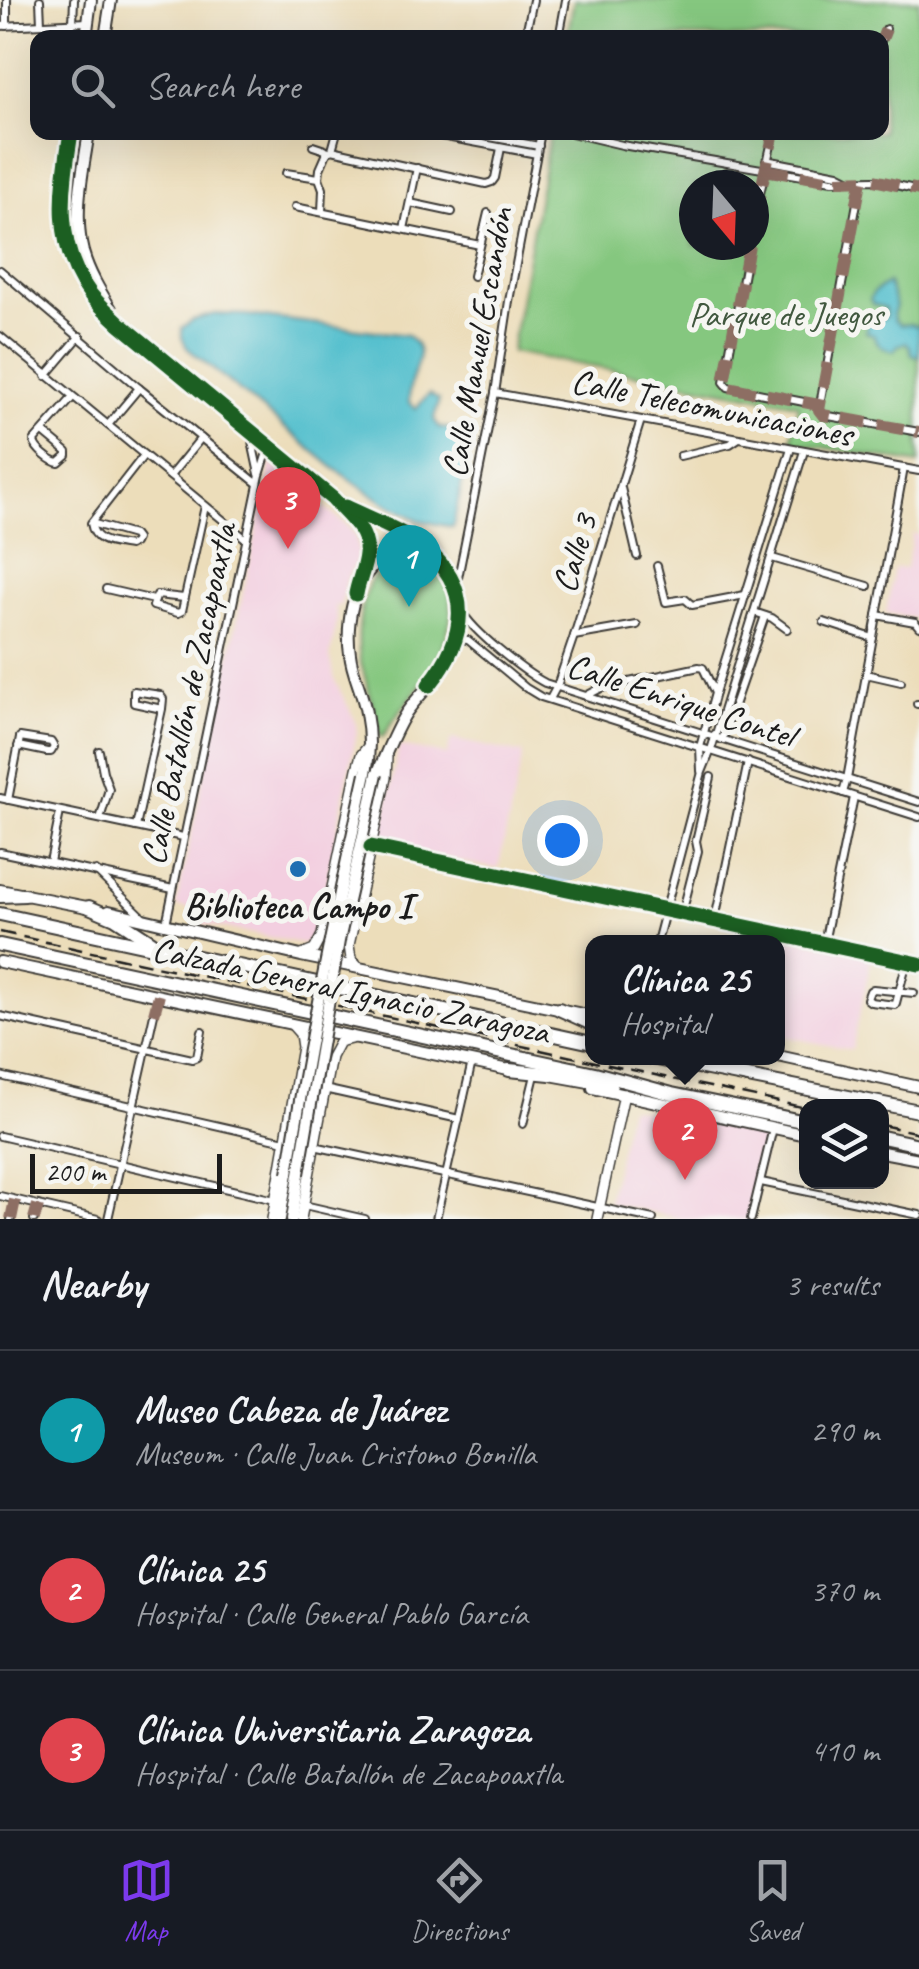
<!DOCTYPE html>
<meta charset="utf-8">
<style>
:root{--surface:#171b24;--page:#20242c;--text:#f1f3f6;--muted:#9ea1a6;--line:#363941;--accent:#7c3aed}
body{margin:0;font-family:Caveat,sans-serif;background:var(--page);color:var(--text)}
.controls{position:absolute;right:30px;bottom:30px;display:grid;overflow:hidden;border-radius:20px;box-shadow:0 10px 40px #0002}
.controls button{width:90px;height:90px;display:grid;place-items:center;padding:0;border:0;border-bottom:2px solid var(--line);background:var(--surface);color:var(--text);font:50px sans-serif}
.compass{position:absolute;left:679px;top:170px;width:90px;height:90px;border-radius:50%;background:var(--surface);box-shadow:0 10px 40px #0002;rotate:161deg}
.scale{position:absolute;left:30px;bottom:25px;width:192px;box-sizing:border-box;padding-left:10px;border:5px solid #1c1c1c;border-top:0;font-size:28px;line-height:35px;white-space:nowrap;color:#1c1c1c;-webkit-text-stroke:8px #f6f6f2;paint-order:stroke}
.you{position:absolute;left:562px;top:840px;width:35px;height:35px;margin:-25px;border:8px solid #fff;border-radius:50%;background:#1a73e8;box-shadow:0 0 0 15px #1a73e833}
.badge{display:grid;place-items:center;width:65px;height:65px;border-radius:50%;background:var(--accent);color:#fff;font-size:32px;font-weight:700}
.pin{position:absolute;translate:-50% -82px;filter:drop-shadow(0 2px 5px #0008)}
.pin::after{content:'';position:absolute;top:52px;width:35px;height:30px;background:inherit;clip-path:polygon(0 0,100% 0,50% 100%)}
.popup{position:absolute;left:585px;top:935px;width:200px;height:130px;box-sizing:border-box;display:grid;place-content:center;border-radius:20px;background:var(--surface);filter:drop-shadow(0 2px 8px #0005);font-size:32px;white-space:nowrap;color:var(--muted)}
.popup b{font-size:38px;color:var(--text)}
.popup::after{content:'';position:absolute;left:50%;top:100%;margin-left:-20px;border:20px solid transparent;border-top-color:var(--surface)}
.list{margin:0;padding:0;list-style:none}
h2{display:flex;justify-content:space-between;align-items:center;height:130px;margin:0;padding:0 40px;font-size:42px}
h2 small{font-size:32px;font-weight:400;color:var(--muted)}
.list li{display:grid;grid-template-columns:65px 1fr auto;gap:30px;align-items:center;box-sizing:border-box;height:160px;padding:0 40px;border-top:2px solid var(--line)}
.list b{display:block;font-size:38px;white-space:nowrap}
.list p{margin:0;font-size:32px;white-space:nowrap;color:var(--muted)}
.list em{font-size:32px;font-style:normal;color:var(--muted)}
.icon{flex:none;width:55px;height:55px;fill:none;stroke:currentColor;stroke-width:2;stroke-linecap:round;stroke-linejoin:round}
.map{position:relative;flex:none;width:919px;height:1219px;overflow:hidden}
.search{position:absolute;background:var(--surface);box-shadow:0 10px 40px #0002;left:30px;right:30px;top:30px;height:110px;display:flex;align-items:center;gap:25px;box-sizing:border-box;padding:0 35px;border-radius:20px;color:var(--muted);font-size:38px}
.sheet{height:610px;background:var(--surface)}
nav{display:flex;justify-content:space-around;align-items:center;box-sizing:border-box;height:140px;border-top:2px solid var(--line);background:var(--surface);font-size:28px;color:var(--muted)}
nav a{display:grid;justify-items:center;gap:5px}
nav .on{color:var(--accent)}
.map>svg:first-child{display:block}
.built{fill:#f3cfe0}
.green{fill:#85c77f;stroke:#50724e;stroke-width:2.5;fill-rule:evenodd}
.water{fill:#53bfcd;stroke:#386e74;stroke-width:2.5}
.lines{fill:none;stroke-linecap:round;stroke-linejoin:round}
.minor-casing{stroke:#3b3934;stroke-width:10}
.tertiary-casing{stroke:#3b3934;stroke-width:12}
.secondary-casing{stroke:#3b3934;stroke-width:14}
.motorway-casing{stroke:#3b3934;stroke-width:16}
.minor{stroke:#fff;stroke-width:6}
.tertiary{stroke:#fff;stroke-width:9}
.secondary{stroke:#fff;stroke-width:10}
.motorway{stroke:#fff;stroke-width:12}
.rail{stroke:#1c1c1c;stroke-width:2.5;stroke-dasharray:15 8;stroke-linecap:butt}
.secondary-bridge-casing{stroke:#3b3934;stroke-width:14;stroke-linecap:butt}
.secondary-bridge{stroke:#fff;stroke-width:10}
.quiet{stroke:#8d6e63;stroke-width:12;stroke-dasharray:25 12;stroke-linecap:butt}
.cycleway-casing{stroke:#f6f6f2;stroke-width:21}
.cycleway{stroke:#1b5e20;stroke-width:15}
.poi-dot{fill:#1f6fb2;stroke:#f6f6f2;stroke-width:4}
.labels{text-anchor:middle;stroke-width:10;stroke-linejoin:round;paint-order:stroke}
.park-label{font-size:35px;fill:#41583f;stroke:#f6f6f2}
.street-label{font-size:35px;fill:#1c1c1c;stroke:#f6f6f2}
.poi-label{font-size:35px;font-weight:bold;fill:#1c1c1c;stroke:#f6f6f2}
</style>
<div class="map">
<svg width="919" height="1219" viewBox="0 0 919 1219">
<rect width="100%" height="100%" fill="#f6f6f2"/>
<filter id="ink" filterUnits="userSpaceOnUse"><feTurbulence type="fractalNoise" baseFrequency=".01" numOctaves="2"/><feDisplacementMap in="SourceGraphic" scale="20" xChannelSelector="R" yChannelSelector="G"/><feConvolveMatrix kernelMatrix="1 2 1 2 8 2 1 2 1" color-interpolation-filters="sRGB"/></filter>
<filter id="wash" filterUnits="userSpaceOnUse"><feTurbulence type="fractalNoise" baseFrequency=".0048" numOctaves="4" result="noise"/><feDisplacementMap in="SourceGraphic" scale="40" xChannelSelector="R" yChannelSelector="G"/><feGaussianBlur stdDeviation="2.25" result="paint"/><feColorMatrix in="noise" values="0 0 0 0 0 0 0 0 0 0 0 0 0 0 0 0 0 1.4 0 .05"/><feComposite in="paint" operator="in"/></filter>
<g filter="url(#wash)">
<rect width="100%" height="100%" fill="#ecddba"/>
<g class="built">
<path d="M271,463L349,528L355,535L359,550L357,560L348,576L340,606L335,605L337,620L330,657L335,681L355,720L357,731L326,885L310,937L304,944L198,923L200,911L176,906Z"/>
<path d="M913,534L919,535V619L886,613L894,568L906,569Z"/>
<path d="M451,739L523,754L498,869L379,845L399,746L447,755Z"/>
<path d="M763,931L872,955L852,1050L778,1035V942H761Z"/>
<path d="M629,1107L766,1136L748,1219H683L608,1203Z"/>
</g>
<g class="green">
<path d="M574,0H919V464L791,442L798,404L511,352L550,133L882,132V38L567,37ZM694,185H754V245H694Z"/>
<path d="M402,561C421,561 439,566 447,585C453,597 452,610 450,623C439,677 408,693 383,737L380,736C376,709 366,685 360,659C356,637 360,593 375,575C382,567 392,564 402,561Z"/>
</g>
<g class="water">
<path d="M888,283L896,306L893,314L894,320L900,325L911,324L919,327V356L912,355L910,347L906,343L898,345L894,351C884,348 878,347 874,336L866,332L868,320L872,318L880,320L886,316L885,308L873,304L870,299L874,292Z"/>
<path d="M215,314L247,315L407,335C428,351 416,362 411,383C410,385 409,400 409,402L416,408L429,394L439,400L434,419L439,427L468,432L471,439L453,527L420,521L383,502L335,469L187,348L182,338V328L193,320Z"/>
</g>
</g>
<g filter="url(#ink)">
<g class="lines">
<g class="minor-casing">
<g id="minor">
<path d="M7,0V26"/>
<path d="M40,0L41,24"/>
<path d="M0,26L88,22"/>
<path d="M67,38L73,23L74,0"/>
<path d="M525,38L533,0"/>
<path d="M559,38L566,0"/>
<path d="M882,39L886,29"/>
<path d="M37,116L38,114"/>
<path d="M419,132L537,154"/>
<path d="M462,132L539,146"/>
<path d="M567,132L622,145L832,181L874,180L919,190"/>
<path d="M313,146L325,150L327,153L332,150L486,184L492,182L495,178L501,148"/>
<path d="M332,150L337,132"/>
<path d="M766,160L838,174L850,180"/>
<path d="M286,173L319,178L323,189L322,212"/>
<path d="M319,178L320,169L327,153"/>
<path d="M861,181L819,410L823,415L919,432"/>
<path d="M410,203L452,212"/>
<path d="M295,207L480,245"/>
<path d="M754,220L774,132"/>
<path d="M404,229L417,168"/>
<path d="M749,245L724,382L728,387L819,405"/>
<path d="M0,270L139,388L258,484"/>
<path d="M473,276L488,213"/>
<path d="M0,336L246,539"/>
<path d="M46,376L80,336"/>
<path d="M495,393L919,471"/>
<path d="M108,425L139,388"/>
<path d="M43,432L67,452V456L59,463C51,462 35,449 34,441L73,397"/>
<path d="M250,432L259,474"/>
<path d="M680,456L730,444L739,438"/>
<path d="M170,476L201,438"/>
<path d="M621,488L637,556"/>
<path d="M91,523L133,535L136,539L134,543L129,546C112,543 94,543 91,523L144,455"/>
<path d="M772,558L868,586"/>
<path d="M657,566L666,602L685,599L692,605L745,595"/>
<path d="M457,583L495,393L509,301L541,132"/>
<path d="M106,589L154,600"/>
<path d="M184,598L157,595L153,606L178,613L182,611L205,506"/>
<path d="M462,611C472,631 524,672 545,683L919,802"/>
<path d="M754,612L772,618L787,629"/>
<path d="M877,615L915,622L919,627"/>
<path d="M824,622L873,638"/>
<path d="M574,636L637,625"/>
<path d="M455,639L468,640L526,688L541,697L919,817"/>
<path d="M866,674L901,682"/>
<path d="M588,695L601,688L699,667L703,668L715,693"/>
<path d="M550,699L557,686L574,636L641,420"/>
<path d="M917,704H919"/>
<path d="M722,740L765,616"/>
<path d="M99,751L103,772L109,789L100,819"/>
<path d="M701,771L700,747L715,693L791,448"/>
<path d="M843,793L847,779L904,468"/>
<path d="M0,798L183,837"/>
<path d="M8,800L9,795L20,738V737L51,742L54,747L51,752H47L18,746"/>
<path d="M136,827L162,709L163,699L160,695L134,691V703L162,709"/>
<path d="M371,847L919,964"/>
<path d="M0,852L173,889"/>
<path d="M50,862L60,812"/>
<path d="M96,871L144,918"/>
<path d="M685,902L698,851L696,841L711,777"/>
<path d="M715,919L748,762"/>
<path d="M166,924L260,475L269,446"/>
<path d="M657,942L702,772L711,750L804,451"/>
<path d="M824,943L854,797"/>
<path d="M907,961L896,1003L895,1005L871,1002L867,999L870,991L873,989L914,993"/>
<path d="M0,1016L192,1059L197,1057L202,1031"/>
<path d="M0,1076L285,1141"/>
<path d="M324,1089L459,1119"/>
<path d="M523,1124L535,1075"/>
<path d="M0,1136L275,1200"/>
<path d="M314,1146L653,1219"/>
<path d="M761,1182L919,1215"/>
<path d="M0,1196L98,1219"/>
<path d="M304,1205L365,1219"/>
<path d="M11,1219L15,1200"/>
<path d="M34,1219L38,1205"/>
<path d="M108,1219L154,1014"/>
<path d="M436,1219L472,1062"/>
<path d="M751,1219L773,1128"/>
</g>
</g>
<g class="tertiary-casing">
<g id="tertiary">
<path d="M302,955L314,950L322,935L357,769L361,755L369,745"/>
<path d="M359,968L351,959L349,945L386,778L387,757"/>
<path d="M272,1219L302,1047L300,1034L292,1025"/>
<path d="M301,1219L331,1057L339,1042L355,1038"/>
<path d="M597,1219L624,1094"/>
</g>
</g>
<g class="secondary-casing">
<g id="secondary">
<path d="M86,38L91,0"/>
<path d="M105,38L111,0"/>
<path d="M71,132C62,190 53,245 91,295C99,305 110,314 119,323L333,499C347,515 369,531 366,554C365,568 358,581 356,594"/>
<path d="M89,132C83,171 73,213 83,252C89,273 100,291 111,309"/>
<path d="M342,505L414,541L432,555"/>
<path d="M366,773C370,753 370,733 366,713C363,693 352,674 350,654C344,616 358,554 406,553C421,553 438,559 447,571C472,601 455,649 435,677C426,690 415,700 406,713C394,732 386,754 377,774"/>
<path d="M0,890L92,908"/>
<path d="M109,911L301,956L592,1016"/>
<path d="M0,962L513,1071"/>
<path d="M778,1056L919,1087"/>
<path d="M593,1088L806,1135"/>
<path d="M882,1152L919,1159"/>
<path d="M280,1219L288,1173"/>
<path d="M292,1219L299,1174"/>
</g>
</g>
<g class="motorway-casing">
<g id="motorway">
<path d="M0,896L25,895"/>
<path d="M89,907L115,918L152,942"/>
<path d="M0,914L592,1043"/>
<path d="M0,945L595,1073L672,1094L806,1122"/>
<path d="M559,1009L592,1024"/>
<path d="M652,1058L919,1111"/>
<path d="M509,1070L550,1074L611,1085"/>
<path d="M882,1137L919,1145"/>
</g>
</g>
<use href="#minor" class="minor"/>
<use href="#tertiary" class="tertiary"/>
<use href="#secondary" class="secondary"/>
<use href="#motorway" class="motorway"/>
<g class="rail">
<path d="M0,932L806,1108"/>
<path d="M882,1125L919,1133"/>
</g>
<g class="secondary-bridge-casing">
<g id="secondary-bridge">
<path d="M288,1173C309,1038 336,906 366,773"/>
<path d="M299,1174L339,941L377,774"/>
</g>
</g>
<use href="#secondary-bridge" class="secondary-bridge"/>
<g class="quiet">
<path d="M882,39L886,29"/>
<path d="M764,170L832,181L874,180L919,190"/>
<path d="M861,181L819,410L823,415L919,432"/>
<path d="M754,220L774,132"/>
<path d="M749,245L724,382L728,387L819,405"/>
<path d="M154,1014L159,995"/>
<path d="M11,1219L15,1200"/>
<path d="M34,1219L38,1205"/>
</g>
<g class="cycleway-casing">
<g id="cycleway">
<path d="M71,132C62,190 53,245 91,295C99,305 110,314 119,323L333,499C347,515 369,531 366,554C365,568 358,581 356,594"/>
<path d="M346,507C371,519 401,530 423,547C474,587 467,638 429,685"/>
<path d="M371,847L919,964"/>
</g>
</g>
<use href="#cycleway" class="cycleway"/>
</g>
</g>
<circle class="poi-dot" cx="298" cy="869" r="10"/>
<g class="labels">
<g class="park-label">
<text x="786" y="326">Parque de Juegos</text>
</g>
<g class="street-label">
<text transform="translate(477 342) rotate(-80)" y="12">Calle Manuel Escandón</text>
<text transform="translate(712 407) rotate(11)" y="12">Calle Telecomunicaciones</text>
<text transform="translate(574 553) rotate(-73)" y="12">Calle 3</text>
<text transform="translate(188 694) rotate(-78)" y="12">Calle Batallón de Zacapoaxtla</text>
<text transform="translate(681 700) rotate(18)" y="12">Calle Enrique Contel</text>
<text transform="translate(351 990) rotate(12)" y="12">Calzada General Ignacio Zaragoza</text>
</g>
<g class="poi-label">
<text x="298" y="918">Biblioteca Campo I</text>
</g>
</g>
</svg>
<div class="controls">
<button><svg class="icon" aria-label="layers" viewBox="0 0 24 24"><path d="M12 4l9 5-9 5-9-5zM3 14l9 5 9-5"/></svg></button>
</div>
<svg class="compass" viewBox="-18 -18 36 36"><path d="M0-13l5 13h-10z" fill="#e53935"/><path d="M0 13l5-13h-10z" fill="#9ea1a6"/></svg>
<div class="scale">200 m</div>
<div class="you"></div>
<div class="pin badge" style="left:409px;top:607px;background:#0f9aa8">1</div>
<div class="pin badge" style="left:685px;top:1180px;background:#e0444e">2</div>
<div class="popup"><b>Clínica 25</b>Hospital</div>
<div class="pin badge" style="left:288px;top:549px;background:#e0444e">3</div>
<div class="search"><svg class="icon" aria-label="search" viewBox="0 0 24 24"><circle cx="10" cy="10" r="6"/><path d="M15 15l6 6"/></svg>Search here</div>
</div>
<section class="sheet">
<h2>Nearby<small>3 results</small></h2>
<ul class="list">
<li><span class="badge" style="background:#0f9aa8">1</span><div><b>Museo Cabeza de Juárez</b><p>Museum · Calle Juan Cristomo Bonilla</p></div><em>290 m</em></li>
<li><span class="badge" style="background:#e0444e">2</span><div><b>Clínica 25</b><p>Hospital · Calle General Pablo García</p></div><em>370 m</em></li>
<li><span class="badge" style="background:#e0444e">3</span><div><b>Clínica Universitaria Zaragoza</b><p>Hospital · Calle Batallón de Zacapoaxtla</p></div><em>410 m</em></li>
</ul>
</section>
<nav>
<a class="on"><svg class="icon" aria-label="map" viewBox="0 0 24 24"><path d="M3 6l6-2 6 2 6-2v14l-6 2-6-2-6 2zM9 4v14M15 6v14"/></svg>Map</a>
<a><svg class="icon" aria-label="directions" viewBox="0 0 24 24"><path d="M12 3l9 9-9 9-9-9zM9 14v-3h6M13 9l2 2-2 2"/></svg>Directions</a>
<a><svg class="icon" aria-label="saved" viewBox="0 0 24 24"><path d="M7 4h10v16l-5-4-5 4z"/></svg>Saved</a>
</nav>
